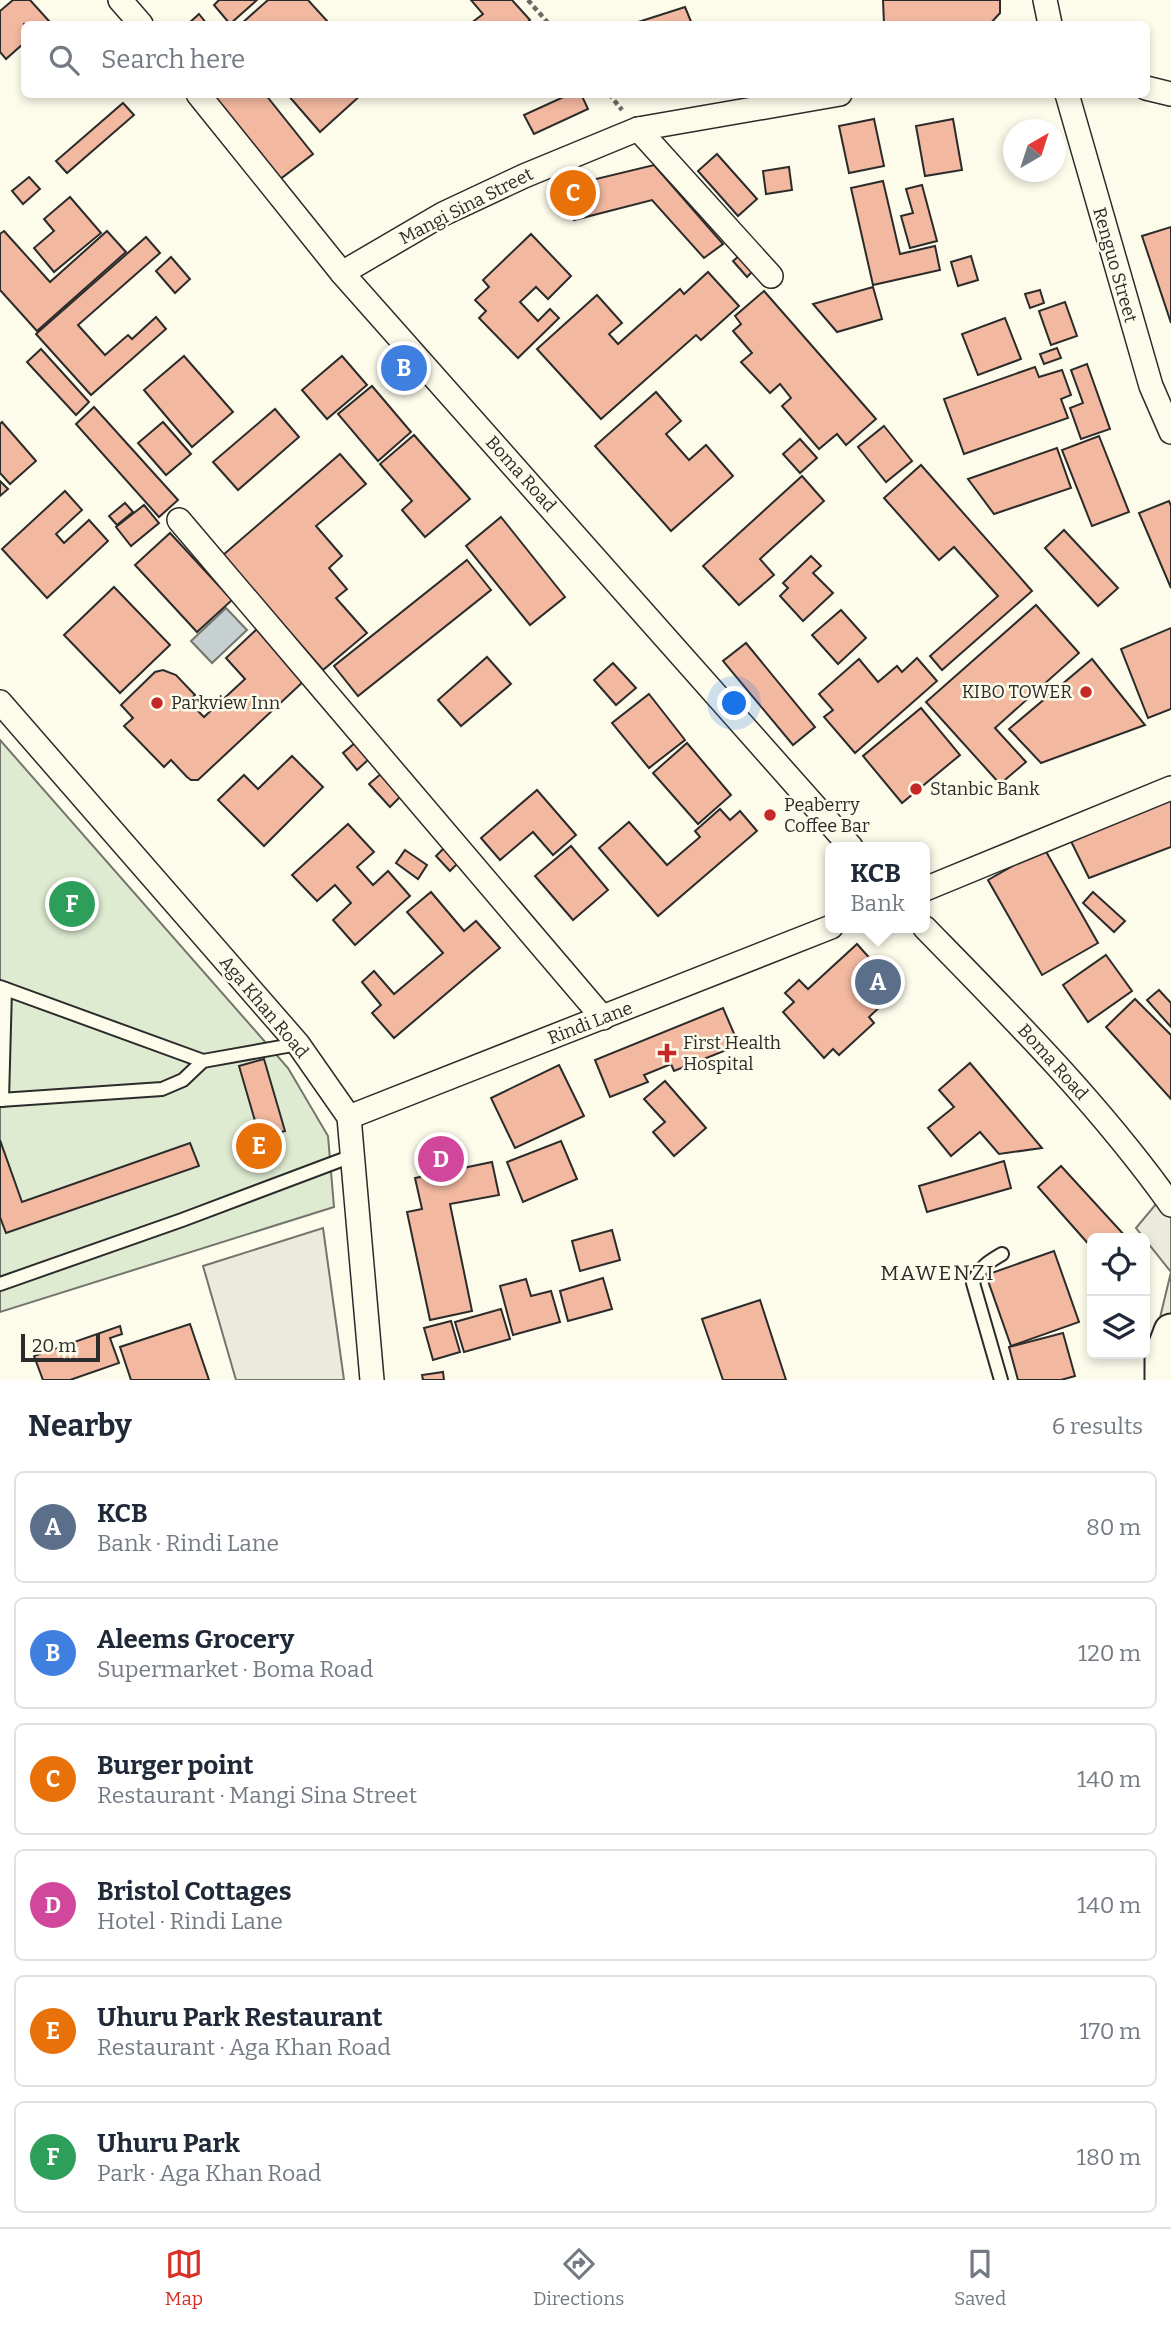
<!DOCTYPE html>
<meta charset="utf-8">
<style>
:root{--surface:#fff;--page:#f2f2f3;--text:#1f2937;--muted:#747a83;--line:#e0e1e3;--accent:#d93025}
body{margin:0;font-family:Bitter,serif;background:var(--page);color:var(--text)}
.controls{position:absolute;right:21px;bottom:21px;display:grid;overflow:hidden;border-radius:10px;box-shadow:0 4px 10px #0003}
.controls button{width:63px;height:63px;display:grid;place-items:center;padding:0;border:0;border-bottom:2px solid var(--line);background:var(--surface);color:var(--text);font:35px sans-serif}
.compass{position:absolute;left:1003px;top:119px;width:63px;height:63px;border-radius:50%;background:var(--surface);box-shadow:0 4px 10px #0003;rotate:39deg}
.scale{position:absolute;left:21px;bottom:18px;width:79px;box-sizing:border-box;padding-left:7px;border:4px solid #2b2b2b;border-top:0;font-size:19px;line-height:24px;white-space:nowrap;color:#2b2b2b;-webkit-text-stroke:5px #fdfbea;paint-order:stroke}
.you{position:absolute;left:735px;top:704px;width:24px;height:24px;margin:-18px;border:5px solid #fff;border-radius:50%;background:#1a73e8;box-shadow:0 0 0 10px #1a73e833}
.badge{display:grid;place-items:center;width:46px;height:46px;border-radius:50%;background:var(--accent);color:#fff;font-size:23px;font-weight:700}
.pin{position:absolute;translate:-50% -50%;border:4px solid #fff;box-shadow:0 2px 7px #0006}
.popup{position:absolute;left:825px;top:842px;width:105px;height:91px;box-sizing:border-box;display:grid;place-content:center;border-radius:10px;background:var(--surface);filter:drop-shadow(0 2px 5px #0005);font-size:23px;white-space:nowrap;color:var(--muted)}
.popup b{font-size:26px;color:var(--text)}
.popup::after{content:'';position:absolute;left:50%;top:100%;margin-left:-14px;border:14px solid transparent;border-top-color:var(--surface)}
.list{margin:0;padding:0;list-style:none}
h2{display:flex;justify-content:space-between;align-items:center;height:91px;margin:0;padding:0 28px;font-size:30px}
h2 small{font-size:23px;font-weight:400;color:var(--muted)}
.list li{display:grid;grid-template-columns:46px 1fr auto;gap:21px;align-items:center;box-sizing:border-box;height:112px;margin:0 14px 14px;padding:0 14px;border:2px solid var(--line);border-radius:10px}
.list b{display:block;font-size:26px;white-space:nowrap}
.list p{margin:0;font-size:23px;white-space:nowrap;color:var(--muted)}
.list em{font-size:23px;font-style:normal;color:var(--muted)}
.icon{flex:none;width:38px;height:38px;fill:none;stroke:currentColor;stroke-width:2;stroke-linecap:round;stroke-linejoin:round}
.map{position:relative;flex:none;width:1171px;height:1380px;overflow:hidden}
.search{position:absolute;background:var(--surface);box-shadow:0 4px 10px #0003;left:21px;right:21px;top:21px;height:77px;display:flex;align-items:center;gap:18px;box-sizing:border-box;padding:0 24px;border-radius:10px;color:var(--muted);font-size:26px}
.sheet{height:847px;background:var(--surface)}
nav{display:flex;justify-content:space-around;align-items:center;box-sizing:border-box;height:98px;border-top:2px solid var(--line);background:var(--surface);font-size:19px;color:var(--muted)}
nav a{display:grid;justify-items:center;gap:4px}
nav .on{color:var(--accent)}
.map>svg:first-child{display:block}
.green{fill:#deebd1;stroke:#74746e;stroke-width:2}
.parking{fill:#eceadb;stroke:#74746e;stroke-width:2}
.water{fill:#c7d0d0;stroke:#74746e;stroke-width:2}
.building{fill:#f2b8a0;stroke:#2b2b2b;stroke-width:2}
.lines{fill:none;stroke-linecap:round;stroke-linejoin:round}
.service-casing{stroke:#2b2b2b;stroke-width:16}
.minor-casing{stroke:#2b2b2b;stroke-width:26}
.secondary-casing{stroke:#2b2b2b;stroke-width:37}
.path{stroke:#6a6964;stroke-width:4.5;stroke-dasharray:5 3.5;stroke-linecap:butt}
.service{stroke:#fdfbea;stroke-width:12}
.minor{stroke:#fdfbea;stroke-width:23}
.secondary{stroke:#fdfbea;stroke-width:33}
.poi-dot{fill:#c62828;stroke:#fdfbea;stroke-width:2.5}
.labels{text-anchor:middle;stroke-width:5;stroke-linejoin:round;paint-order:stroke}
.street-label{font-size:18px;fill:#2b2b2b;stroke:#fdfbea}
.poi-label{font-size:18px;fill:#2b2b2b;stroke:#fdfbea;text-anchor:start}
.quarter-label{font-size:21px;letter-spacing:2px;fill:#2b2b2b;stroke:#fdfbea}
</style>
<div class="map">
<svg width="1171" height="1380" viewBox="0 0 1171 1380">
<rect width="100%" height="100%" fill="#fdfbea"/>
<path class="green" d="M0,740L288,1068L328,1136L334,1207L0,1312Z"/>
<g class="parking">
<path d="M1171,1186V1380H1145L1171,1272L1136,1228Z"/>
<path d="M323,1228L344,1380H236L203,1266Z"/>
</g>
<path class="water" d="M226,608L247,630L212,663L191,641Z"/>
<g class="building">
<path d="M13,0H30L49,21L46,24H24V43L6,59L0,52V11Z"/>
<path d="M219,0H257L230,24L214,5Z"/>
<path d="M268,0H308L328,22L324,24H241Z"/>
<path d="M471,0H512L530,20L525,24H470L483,14Z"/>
<path d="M883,0H1000V13L990,24H884Z"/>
<path d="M685,7L692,24H632Z"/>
<path d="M199,14L207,24H188Z"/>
<path d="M208,94H265L313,154L279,180Z"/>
<path d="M287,94H362L320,132Z"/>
<path d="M570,94H581L588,109L534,134L524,115Z"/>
<path d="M123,103L134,115L67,173L56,161Z"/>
<path d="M874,119L884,166L849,173L839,126Z"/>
<path d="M953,119L962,170L925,176L916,126Z"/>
<path d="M717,154L757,199L738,216L698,171Z"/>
<path d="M654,165L723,244L704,258L652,200L574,220L550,190Z"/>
<path d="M789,167L792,190L766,194L763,171Z"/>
<path d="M29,177L40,189L23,204L12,191Z"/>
<path d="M883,181L900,254L935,246L940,270L873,285L851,188Z"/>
<path d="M922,185L937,241L910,248L901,216L913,213L906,189Z"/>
<path d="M70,197L101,233L54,272L34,248L54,231L44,219Z"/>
<path d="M1171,227V323L1142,236Z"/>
<path d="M4,231L50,282L107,231L126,252L37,331L0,290V234Z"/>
<path d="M531,234L571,276L548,299L536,287L520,302L538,321L550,309L559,318L518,358L479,318L486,311L475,300L489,287L483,280Z"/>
<path d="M146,237L160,253L78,325L105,355L128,335L132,339L156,317L166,329L91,395L36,334Z"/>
<path d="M739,256L752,272L747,277L733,261Z"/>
<path d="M971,256L978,280L958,286L951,262Z"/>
<path d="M171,257L190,279L175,293L156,271Z"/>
<path d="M708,272L739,306L701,340L696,335L601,419L537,349L597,295L622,323L609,334L618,344L680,289L684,294Z"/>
<path d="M873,287L882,319L837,332L813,304Z"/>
<path d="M1040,290L1044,303L1030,308L1025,294Z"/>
<path d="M764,291L876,419L846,445L837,434L819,449L782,406L791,398L780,384L770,393L741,362L752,353L733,331L741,324L735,316Z"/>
<path d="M1065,302L1077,336L1051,345L1039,311Z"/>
<path d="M1005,318L1021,359L978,375L962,334Z"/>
<path d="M1057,348L1061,358L1044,364L1040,354Z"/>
<path d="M41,349L89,402L76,415L27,362Z"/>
<path d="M184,356L233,412L192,447L144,390Z"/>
<path d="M342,356L367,385L327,419L302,390Z"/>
<path d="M1087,364L1110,429L1081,439L1070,408L1083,403L1071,370Z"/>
<path d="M1035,367L1039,377L1062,370L1071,395L1061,399L1068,418L964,454L944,399Z"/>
<path d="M372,386L411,432L378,461L338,414Z"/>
<path d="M656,392L681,421L666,434L689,460L706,445L733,476L671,531L595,446Z"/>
<path d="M94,407L178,500L159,517L76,424Z"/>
<path d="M275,409L299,437L238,490L213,462Z"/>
<path d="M2,422L36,461L10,484L0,473V424Z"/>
<path d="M163,422L191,454L166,475L138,443Z"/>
<path d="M884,426L912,461L886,482L858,447Z"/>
<path d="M414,435L470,499L425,537L402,510L412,501L380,464Z"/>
<path d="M1099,436L1129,512L1092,526L1062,450Z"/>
<path d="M800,439L817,458L800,473L783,454Z"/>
<path d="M1057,448L1071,488L994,514L968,479Z"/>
<path d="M340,454L366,484L316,526L342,556L329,568L347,589L336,598L367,633L323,670L223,555Z"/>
<path d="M921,465L1032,591L942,670L930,656L998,596L954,547L939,560L884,498Z"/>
<path d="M802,476L824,501L760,559L774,575L739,605L703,566Z"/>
<path d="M0,481L8,489L0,496Z"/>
<path d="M65,491L82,510L56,534L64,543L89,520L108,541L47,598L2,549Z"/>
<path d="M1169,501L1171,506V588L1139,513Z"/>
<path d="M125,503L133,512L117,525L109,516Z"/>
<path d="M144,505L159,523L131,546L116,527Z"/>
<path d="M501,517L565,597L530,625L466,546Z"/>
<path d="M1064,530L1118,588L1098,606L1045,548Z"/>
<path d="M170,533L232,600L197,632L135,565Z"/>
<path d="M811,556L821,566L813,573L833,593L803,621L780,596L788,588L783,583Z"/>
<path d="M467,560L491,590L358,696L334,666Z"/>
<path d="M114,587L170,645L120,693L64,635Z"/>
<path d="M1036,605L1079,653L995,728L1026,762L1000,784L926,702Z"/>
<path d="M841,610L866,638L838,664L812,635Z"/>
<path d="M1171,628V709L1148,718L1121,649Z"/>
<path d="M257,629L305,680L198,780H191L187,777L171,760L164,767L124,726L133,718L121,705L155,672L163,670L176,675L195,695L188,701L204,717L245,679L226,658Z"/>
<path d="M746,643L815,727L793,745L723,661Z"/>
<path d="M487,657L511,684L461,726L438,700Z"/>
<path d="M917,658L937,681L855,753L824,717L833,710L819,694L859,659L878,682L897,666L902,672Z"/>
<path d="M1092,659L1145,725L1041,763L1009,729Z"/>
<path d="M613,663L636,688L616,705L594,680Z"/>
<path d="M649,694L685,740L649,768L612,723Z"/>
<path d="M921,708L960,755L902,803L863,756Z"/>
<path d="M355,743L369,759L357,770L343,753Z"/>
<path d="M687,743L731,795L698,824L653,773Z"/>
<path d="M292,756L323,787L264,846L218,800L244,775L258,789Z"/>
<path d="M382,773L402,795L390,807L369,784Z"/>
<path d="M1171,789V847L1089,878L1066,831Z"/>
<path d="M537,790L576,835L553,855L533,832L500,860L481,838Z"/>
<path d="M720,809L730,820L740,811L757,831L658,916L599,848L629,822L667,865L700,837L695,831Z"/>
<path d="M348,824L374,852L357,867L373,885L388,871L410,896L355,945L333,920L351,903L335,885L317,901L292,875Z"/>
<path d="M571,846L608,890L573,920L535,876Z"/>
<path d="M445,847L459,862L450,871L436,856Z"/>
<path d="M1044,848L1098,943L1042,975L988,880Z"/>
<path d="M405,850L427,865L418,879L396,863Z"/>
<path d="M431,892L464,931L476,921L500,948L394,1038L372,1013L381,1005L362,982L374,971L394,994L443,953L407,912Z"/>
<path d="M1093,892L1125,921L1114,932L1083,903Z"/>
<path d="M857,944L898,990L869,1017L874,1023L839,1055L833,1049L824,1058L783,1012L794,1002L785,993L799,980L808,989Z"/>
<path d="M1106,955L1132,991L1088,1022L1063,985Z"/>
<path d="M1159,990L1171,1003V1027L1147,1000Z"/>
<path d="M1135,999L1171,1035V1099L1106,1027Z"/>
<path d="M723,1008L739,1045L674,1071L671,1064L644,1075L648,1082L610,1097L595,1060Z"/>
<path d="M264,1059L285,1131L260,1138L239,1066Z"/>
<path d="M970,1063L1042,1148L999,1154L980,1132L951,1156L928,1128L954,1107L939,1090Z"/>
<path d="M559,1065L584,1116L515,1148L491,1098Z"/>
<path d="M665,1081L706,1128L674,1156L653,1132L665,1122L644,1099Z"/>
<path d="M0,1140L22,1202L190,1143L199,1166L6,1233L0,1217Z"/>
<path d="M561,1141L577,1179L523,1202L507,1162Z"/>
<path d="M1004,1161L1011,1188L927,1212L919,1186Z"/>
<path d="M492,1162L499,1195L450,1204L472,1311L430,1320L407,1212L422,1209L415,1178Z"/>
<path d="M1061,1166L1127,1238H1092V1248L1038,1187Z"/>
<path d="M612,1230L620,1260L580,1271L572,1241Z"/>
<path d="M1054,1251L1079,1322L1011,1346L986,1275Z"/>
<path d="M603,1278L612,1309L568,1321L560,1291Z"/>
<path d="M526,1279L531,1296L551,1291L560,1322L513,1335L500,1286Z"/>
<path d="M760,1300L786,1380H723L702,1319Z"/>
<path d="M501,1309L510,1339L464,1352L455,1322Z"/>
<path d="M451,1321L460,1352L433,1360L424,1328Z"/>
<path d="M190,1324L209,1380H131L120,1347Z"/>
<path d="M120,1326L122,1334L110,1338L119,1363L70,1380H43L34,1356Z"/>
<path d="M1063,1333L1075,1376L1061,1380H1018L1009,1347Z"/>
<path d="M443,1372L444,1380H423L422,1375Z"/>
</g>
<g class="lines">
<g class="service-casing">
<g id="service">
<path d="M0,987L203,1061L298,1044"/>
<path d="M0,1100L162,1089L183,1080L203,1061"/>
<path d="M2,1100L5,989"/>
<path d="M0,1284L182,1220L352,1156"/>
<path d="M1001,1380L973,1283C979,1268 988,1262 1002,1254"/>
</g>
</g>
<g class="minor-casing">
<g id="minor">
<path d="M120,0L141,24"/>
<path d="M1045,0L1050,24"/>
<path d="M1146,88L1171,94"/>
<path d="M198,94L342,273L851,847"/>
<path d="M1067,94L1151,386L1171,432"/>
<path d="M638,129L771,276"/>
<path d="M342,273L443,214L524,176L638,129L840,94"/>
<path d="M179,520L603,1018"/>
<path d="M0,702L298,1044L349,1117L372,1380"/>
<path d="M925,889L1171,788"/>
<path d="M925,928C1011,1016 1099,1104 1171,1205"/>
<path d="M349,1117L831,927"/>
</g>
</g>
<g class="secondary-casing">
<path id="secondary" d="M1162,1380V1355L1171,1331"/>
</g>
<g class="path">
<path d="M528,0L549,24"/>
<path d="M609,94L622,110"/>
</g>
<use href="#service" class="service"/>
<use href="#minor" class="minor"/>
<use href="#secondary" class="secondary"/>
</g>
<g class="poi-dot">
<circle cx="1086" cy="692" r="7"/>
<circle cx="157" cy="703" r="7"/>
<circle cx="916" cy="789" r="7"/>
<circle cx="770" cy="815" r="7"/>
<path d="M663.5 1042.5h7v7h7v7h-7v7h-7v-7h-7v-7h7z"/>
</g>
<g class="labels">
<g class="street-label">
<text transform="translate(466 206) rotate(-27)" y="6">Mangi Sina Street</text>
<text transform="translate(1115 265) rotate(74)" y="6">Renguo Street</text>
<text transform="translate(521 474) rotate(48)" y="6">Boma Road</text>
<text transform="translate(264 1007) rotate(50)" y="6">Aga Khan Road</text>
<text transform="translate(590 1023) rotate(-21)" y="6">Rindi Lane</text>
<text transform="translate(1053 1062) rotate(48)" y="6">Boma Road</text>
</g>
<g class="poi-label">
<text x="1072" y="698" text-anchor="end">KIBO TOWER</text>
<text x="171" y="709">Parkview Inn</text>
<text x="930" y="795">Stanbic Bank</text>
<text x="784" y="811">Peaberry<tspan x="784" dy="21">Coffee Bar</tspan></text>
<text x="683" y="1049">First Health<tspan x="683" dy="21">Hospital</tspan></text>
</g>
<g class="quarter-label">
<text x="938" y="1280">MAWENZI</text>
</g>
</g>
</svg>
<div class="controls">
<button><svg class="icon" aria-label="locate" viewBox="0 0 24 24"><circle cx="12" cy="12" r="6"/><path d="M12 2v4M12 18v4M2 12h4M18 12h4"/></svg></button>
<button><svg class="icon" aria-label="layers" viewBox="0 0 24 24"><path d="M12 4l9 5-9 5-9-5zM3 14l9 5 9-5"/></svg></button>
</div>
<svg class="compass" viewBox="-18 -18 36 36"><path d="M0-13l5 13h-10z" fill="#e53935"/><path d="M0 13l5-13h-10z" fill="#747a83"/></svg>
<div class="scale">20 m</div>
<div class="you"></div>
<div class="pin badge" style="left:878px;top:982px;background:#5c6f8a">A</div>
<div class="popup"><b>KCB</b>Bank</div>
<div class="pin badge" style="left:404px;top:368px;background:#3f7fe0">B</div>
<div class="pin badge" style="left:573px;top:193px;background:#e8710a">C</div>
<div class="pin badge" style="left:441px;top:1159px;background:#d1479c">D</div>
<div class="pin badge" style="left:259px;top:1146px;background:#e8710a">E</div>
<div class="pin badge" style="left:72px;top:904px;background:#2e9e5b">F</div>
<div class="search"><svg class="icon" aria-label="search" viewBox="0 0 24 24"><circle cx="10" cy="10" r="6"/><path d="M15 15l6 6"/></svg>Search here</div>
</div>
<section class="sheet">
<h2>Nearby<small>6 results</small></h2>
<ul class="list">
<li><span class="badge" style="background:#5c6f8a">A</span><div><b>KCB</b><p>Bank · Rindi Lane</p></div><em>80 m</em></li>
<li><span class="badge" style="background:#3f7fe0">B</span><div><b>Aleems Grocery</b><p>Supermarket · Boma Road</p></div><em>120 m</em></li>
<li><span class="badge" style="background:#e8710a">C</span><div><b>Burger point</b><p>Restaurant · Mangi Sina Street</p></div><em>140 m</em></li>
<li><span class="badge" style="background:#d1479c">D</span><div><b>Bristol Cottages</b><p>Hotel · Rindi Lane</p></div><em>140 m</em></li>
<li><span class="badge" style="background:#e8710a">E</span><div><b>Uhuru Park Restaurant</b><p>Restaurant · Aga Khan Road</p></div><em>170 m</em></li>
<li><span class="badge" style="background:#2e9e5b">F</span><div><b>Uhuru Park</b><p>Park · Aga Khan Road</p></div><em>180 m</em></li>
</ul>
</section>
<nav>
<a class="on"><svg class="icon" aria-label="map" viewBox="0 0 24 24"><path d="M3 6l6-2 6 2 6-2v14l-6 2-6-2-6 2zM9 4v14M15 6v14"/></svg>Map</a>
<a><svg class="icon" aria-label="directions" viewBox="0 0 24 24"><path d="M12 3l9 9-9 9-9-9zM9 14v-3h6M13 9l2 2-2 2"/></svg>Directions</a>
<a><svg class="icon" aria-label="saved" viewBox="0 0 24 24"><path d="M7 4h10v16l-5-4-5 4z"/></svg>Saved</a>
</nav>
